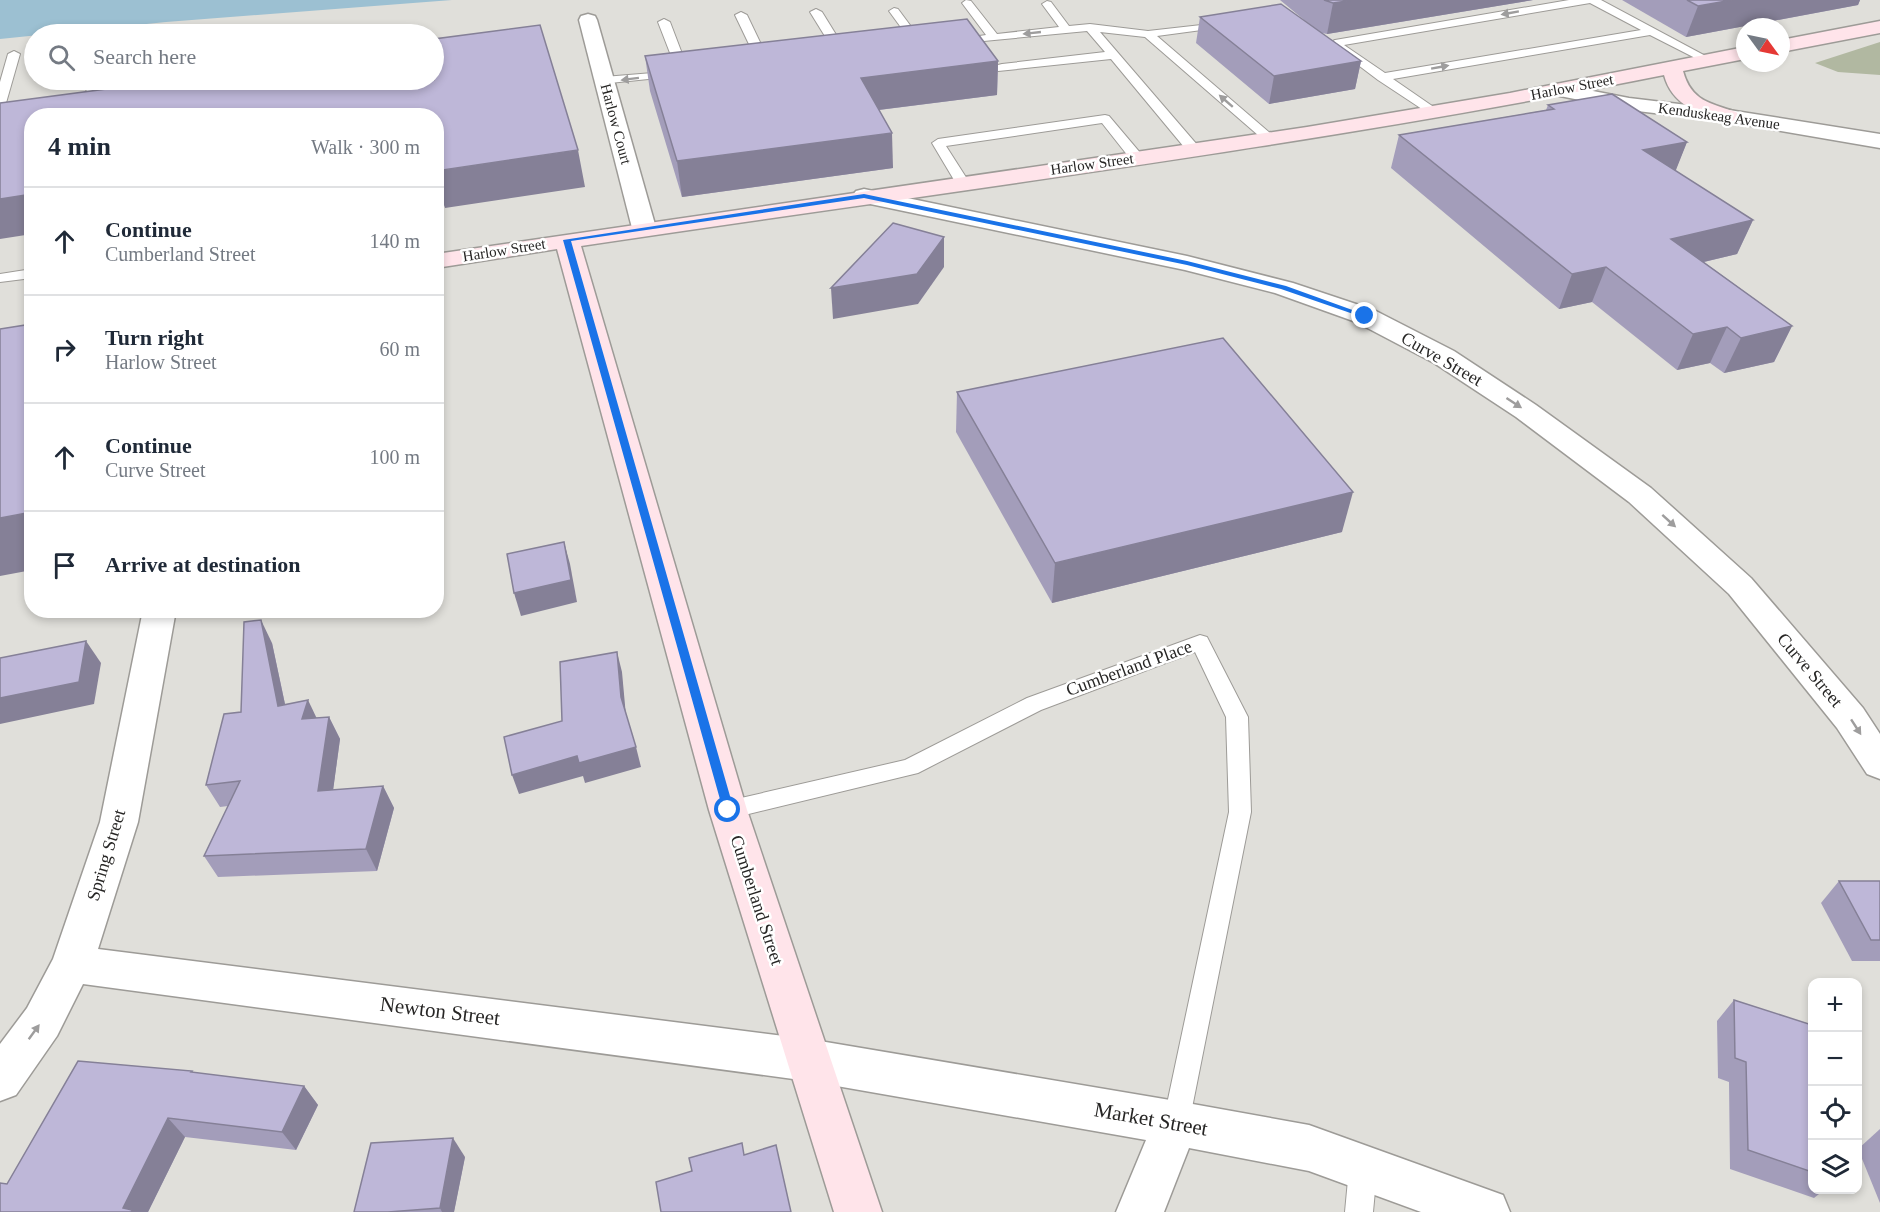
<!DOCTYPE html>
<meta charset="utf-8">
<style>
:root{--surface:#fff;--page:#f6f6f7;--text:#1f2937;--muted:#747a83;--line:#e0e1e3}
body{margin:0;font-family:Georgia,serif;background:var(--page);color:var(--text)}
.controls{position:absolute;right:18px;bottom:18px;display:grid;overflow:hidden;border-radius:12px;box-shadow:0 3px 9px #0003}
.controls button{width:54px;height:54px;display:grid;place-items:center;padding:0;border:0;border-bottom:2px solid var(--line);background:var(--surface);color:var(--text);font:30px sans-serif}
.compass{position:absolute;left:1736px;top:18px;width:54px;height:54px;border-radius:50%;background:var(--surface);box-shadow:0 3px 9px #0003;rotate:123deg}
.stop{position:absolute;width:18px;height:18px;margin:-14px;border:4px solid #1a73e8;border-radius:50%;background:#fff}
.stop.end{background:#1a73e8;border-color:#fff;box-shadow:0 2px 6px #0008}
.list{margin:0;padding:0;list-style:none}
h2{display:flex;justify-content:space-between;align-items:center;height:78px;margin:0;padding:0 24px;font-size:26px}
h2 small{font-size:20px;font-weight:400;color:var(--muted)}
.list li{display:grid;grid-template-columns:39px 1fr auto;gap:18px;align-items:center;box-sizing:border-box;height:108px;padding:0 24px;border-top:2px solid var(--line)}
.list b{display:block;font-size:22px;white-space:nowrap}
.list p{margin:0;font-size:20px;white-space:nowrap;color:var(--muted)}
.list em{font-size:20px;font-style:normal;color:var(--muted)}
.icon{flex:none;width:33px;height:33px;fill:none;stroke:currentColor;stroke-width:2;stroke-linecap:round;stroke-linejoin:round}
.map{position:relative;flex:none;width:1880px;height:1212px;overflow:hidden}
.search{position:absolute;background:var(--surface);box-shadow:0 3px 9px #0003;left:24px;top:24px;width:420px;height:66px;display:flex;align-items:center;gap:15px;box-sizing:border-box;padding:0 21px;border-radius:33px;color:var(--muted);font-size:22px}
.panel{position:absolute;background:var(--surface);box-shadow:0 3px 9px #0003;left:24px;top:108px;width:420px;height:510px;border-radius:24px}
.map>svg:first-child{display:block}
.green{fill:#b1b8a1}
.water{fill:#9cc0d2}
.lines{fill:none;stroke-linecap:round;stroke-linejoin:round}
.lane-casing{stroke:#9d9b97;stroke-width:2}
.street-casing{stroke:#9d9b97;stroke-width:3}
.secondary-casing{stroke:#9d9b97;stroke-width:3}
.lane{fill:#fff;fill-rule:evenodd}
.street{fill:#fff;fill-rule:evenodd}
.secondary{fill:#ffe4ea;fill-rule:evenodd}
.wall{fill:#a39dba}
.shaded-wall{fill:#858097}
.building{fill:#beb7d8;stroke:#858097;stroke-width:1.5}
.oneway{fill:#9e9d9d}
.route{fill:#1a73e8}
.labels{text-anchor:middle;stroke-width:5;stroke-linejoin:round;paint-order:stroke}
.far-street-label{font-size:15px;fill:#272625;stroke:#fff}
.street-label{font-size:18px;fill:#272625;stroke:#fff}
.near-street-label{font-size:21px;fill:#272625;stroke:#fff}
</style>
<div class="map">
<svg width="1880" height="1212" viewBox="0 0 1880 1212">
<rect width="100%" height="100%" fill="#e0dfda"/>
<path class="green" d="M1880,42V75L1838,72L1815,63Z"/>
<path class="water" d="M0,0H452L166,22L0,39Z"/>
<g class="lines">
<g class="lane-casing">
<g id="lane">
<path d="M966,0L971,1L997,34L1059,27L1042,4L1047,1L1051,2L1069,26L1090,24L1148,31L1228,22V26L1224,27L1157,36L1277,139L1276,142H1266L1145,37L1100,32L1199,147L1200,150L1199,153H1189L1111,59L998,71V65L1002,64L1105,52L1087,31L952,44V40L986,35L962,3Z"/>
<path d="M1569,0H1601L1713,60L1707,64L1703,62L1650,35L1393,79L1438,110L1440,113L1434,117L1378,80L1329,43L1335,40ZM1590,3L1641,30L1385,73L1344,45Z"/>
<path d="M894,8L898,9L924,44V48H916L889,11Z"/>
<path d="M816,9L822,12L848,54L846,56L842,57L836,54L810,12Z"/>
<path d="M741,12L747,15L770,63L768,65H760L758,63L735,15Z"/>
<path d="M664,19L670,22L689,72L687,75L600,84L598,81L604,77L677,71L658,22Z"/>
<path d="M14,51L20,54L6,103L0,107V82L8,54Z"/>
<path d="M89,80H101L95,108L89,112H78L76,109L78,106L83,105Z"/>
<path d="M1105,115L1109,116L1142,155L1144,158L1142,161H1132L1102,123L946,146L969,182L962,186L957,185L932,143L938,139Z"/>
<path d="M32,269V278L0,282V274Z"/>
<path d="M1200,635L1207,637L1248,717L1251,812L1189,1123L1186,1132L1176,1136L1166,1132L1163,1123L1229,812L1226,717L1195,652L1041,710L918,773L728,819L720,816L717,810L720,804L728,801L905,760L1027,698Z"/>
<path d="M1363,1155L1373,1159L1377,1169L1373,1212H1345L1349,1169L1353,1159Z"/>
</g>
</g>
<g class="street-casing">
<g id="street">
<path d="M588,14L595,16L597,20L656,228L652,233L644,235L636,233L632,228L579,20L581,16Z"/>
<path d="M1557,84L1629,98L1729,110L1880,134V148L1729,122L1629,110L1550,94L1547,90L1550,86Z"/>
<path d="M864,189L1187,256L1293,283L1374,310L1454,351L1536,405L1651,488L1751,578L1863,708L1880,734V779L1867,774L1837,728L1729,594L1629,502L1516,417L1434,363L1356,322L1275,293L1185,270L856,201L852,196L856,191Z"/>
<path d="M143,610H176L138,822L98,949L808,1039L1176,1101L1309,1125L1503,1195L1510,1212H1421L1309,1171L1189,1148L1164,1212H1116L1146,1140L808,1081L83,984L57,1036L16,1095L0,1101V1044L27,1008L53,959L100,822Z"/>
</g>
</g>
<g class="secondary-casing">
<g id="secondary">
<path d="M1880,21V33L1781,52V40Z"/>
<path d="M1745,47V59L1683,71C1691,101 1710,103 1736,112L1740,116L1736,120L1729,122C1701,115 1672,106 1664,75C1305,147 942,192 581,246L747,810L882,1212H834L709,810L557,249L436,268V254L1307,127L1510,93Z"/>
</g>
</g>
<use href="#lane" class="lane"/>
<use href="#street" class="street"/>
<use href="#secondary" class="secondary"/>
</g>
<g class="wall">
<path d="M1280,0H1533L1327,34L1322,33L1361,61L1355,89L1269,104L1196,43L1200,17L1309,24Z"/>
<path d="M1622,0H1860L1858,5L1686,37Z"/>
<path d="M645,56L998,61L997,95L879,110L893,168L682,197L650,91Z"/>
<path d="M1548,105L1687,142L1675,171L1753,220L1737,254L1704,262L1792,326L1774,362L1724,373L1710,363L1677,370L1592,302L1559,309L1391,168L1399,135L1546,110Z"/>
<path d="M957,392L1342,532L1052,603L956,432Z"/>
<path d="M272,643L285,704L317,718L329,717L340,739L333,790L383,786L394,808L377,871L218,877L204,856L228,806L220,807L206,785L241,712Z"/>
<path d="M1839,881H1880V961H1852L1821,903Z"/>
<path d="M1734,1000L1812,1025V1190H1824L1814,1198L1730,1169L1729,1082L1718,1078L1717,1021Z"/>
<path d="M194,1073L304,1086L318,1105L296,1150L185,1137L148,1212H0L7,1184Z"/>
<path d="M1880,1129V1203L1858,1149Z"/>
<path d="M465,1157L454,1212H354Z"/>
</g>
<g class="shaded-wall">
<path d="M1354,0H1533L1327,34L1333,3Z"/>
<path d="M1732,0H1860L1858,5L1686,37L1698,6Z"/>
<path d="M998,61L997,95L862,112L861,78Z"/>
<path d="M1361,61L1355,89L1269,104L1274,76Z"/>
<path d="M892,133L893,168L682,197L677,161Z"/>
<path d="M1687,142L1674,175L1643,150Z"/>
<path d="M578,150L585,187L445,208L442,199L436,200V171Z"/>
<path d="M32,194V234L0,239V199Z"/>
<path d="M1753,220L1737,254L1657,273L1671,239Z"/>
<path d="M944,237V267L918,304L833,319L831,288Z"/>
<path d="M1606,267L1592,302L1559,309L1572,274Z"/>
<path d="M1792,326L1774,362L1724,373L1741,338Z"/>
<path d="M1727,327L1710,363L1677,370L1693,334Z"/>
<path d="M1353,492L1342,532L1052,603L1055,563Z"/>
<path d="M32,512V570L0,576V518Z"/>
<path d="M564,542L570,564L577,602L521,616L514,593Z"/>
<path d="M261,620L272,643L290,728L278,706Z"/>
<path d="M86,641L101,663L94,704L0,724V698Z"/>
<path d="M617,652L622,672L626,716L621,697Z"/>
<path d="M308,700L319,723L302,719Z"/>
<path d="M329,717L340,739L330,813L318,791Z"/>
<path d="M636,747L641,767L585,783L583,776L519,794L512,775L577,756Z"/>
<path d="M383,786L394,808L377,871L366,849Z"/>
<path d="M304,1086L318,1105L296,1150L282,1132Z"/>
<path d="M168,1118L185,1137L148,1212H127L123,1208Z"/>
<path d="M453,1138L465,1157L454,1212H442L440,1208Z"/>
</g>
<g class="building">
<path d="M1324,0H1354L1333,3Z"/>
<path d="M1687,0H1732L1698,6Z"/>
<path d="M1281,4L1361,61L1274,76L1200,17Z"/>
<path d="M967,19L998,61L861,78L892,133L677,161L645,56Z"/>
<path d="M540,25L578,150L436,171V116H32V194L0,199V103L106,89L108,80H434V39Z"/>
<path d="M1612,94L1687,142L1643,150L1753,220L1671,239L1792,326L1741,338L1727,327L1693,334L1606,267L1572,274L1399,135L1554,109L1548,105Z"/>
<path d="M893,223L944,237L917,274L831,288Z"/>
<path d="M32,324V512L0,518V329Z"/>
<path d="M1223,338L1353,492L1055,563L957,392Z"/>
<path d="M564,542L571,580L514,593L507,554Z"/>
<path d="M261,620L278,706L308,700L302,719L329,717L318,791L383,786L366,849L204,856L240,781L206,785L224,714L241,712L244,622Z"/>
<path d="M86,641L79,682L0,698V658Z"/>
<path d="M617,652L621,697L636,747L579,763L577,756L512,775L504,737L562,721L560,662Z"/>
<path d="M1839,881H1880V940H1871Z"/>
<path d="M1734,1000L1812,1025V1172L1748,1150L1746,1062L1735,1058Z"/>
<path d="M78,1061L192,1071L191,1072L304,1086L282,1132L168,1118L123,1208L132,1210L131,1212H0V1183L7,1184Z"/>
<path d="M453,1138L440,1208L388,1212H354L371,1143Z"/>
<path d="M742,1143L744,1155L776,1145L791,1212H661L656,1182L692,1171L689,1158Z"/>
</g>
<defs><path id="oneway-solid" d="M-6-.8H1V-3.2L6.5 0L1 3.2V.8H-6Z" transform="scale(1.5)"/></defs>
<g class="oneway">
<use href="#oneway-solid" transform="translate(1510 13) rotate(170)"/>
<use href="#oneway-solid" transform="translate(1032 33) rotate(174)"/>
<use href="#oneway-solid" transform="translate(1440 67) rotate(-10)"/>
<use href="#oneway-solid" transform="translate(630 79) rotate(173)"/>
<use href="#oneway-solid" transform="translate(1226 101) rotate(-139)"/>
<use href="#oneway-solid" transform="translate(1514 403) rotate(33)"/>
<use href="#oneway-solid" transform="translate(1669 521) rotate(42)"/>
<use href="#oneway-solid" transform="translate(1856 727) rotate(57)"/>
<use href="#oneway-solid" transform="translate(34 1032) rotate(-54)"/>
</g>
<path class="route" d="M864,194L1187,261L1286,286L1369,316L1362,317L1281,289L1187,265L864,198L571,241L734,810L728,814L723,810L563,240Z"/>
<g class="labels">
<g class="far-street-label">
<text transform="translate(1572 87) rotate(-11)" y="5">Harlow Street</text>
<text transform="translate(1719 116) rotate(8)" y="5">Kenduskeag Avenue</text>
<text transform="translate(616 124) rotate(75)" y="5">Harlow Court</text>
<text transform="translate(1092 164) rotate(-8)" y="5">Harlow Street</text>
<text transform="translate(504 250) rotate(-9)" y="5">Harlow Street</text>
</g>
<g class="street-label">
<text transform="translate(1442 359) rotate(30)" y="6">Curve Street</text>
<text transform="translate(1129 668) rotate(-20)" y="6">Cumberland Place</text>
<text transform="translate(1810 670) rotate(50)" y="6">Curve Street</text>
<text transform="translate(106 855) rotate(-73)" y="6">Spring Street</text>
<text transform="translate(757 900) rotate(72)" y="6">Cumberland Street</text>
</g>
<g class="near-street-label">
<text transform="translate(440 1011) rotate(7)" y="7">Newton Street</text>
<text transform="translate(1151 1119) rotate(10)" y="7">Market Street</text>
</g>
</g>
</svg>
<div class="controls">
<button>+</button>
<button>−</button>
<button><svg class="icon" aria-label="locate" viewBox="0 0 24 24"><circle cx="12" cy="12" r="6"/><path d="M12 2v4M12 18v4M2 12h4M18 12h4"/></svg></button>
<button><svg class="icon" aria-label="layers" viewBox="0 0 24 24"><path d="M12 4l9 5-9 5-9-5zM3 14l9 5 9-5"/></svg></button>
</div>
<svg class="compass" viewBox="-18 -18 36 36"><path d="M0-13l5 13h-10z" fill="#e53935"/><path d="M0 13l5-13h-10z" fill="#747a83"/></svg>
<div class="stop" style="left:728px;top:810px"></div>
<div class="stop end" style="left:1365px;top:316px"></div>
<div class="search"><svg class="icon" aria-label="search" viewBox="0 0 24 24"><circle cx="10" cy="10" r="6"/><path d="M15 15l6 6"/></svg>Search here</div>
<section class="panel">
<h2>4 min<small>Walk · 300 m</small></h2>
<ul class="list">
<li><svg class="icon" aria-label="ahead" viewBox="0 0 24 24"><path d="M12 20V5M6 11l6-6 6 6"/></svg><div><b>Continue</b><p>Cumberland Street</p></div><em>140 m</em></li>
<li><svg class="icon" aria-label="right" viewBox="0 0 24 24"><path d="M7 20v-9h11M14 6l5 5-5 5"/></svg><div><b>Turn right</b><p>Harlow Street</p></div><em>60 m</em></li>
<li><svg class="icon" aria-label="ahead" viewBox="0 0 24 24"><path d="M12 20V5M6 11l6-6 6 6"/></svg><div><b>Continue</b><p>Curve Street</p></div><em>100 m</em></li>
<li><svg class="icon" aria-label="arrive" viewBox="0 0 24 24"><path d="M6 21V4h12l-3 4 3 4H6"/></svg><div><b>Arrive at destination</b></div></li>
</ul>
</section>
</div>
